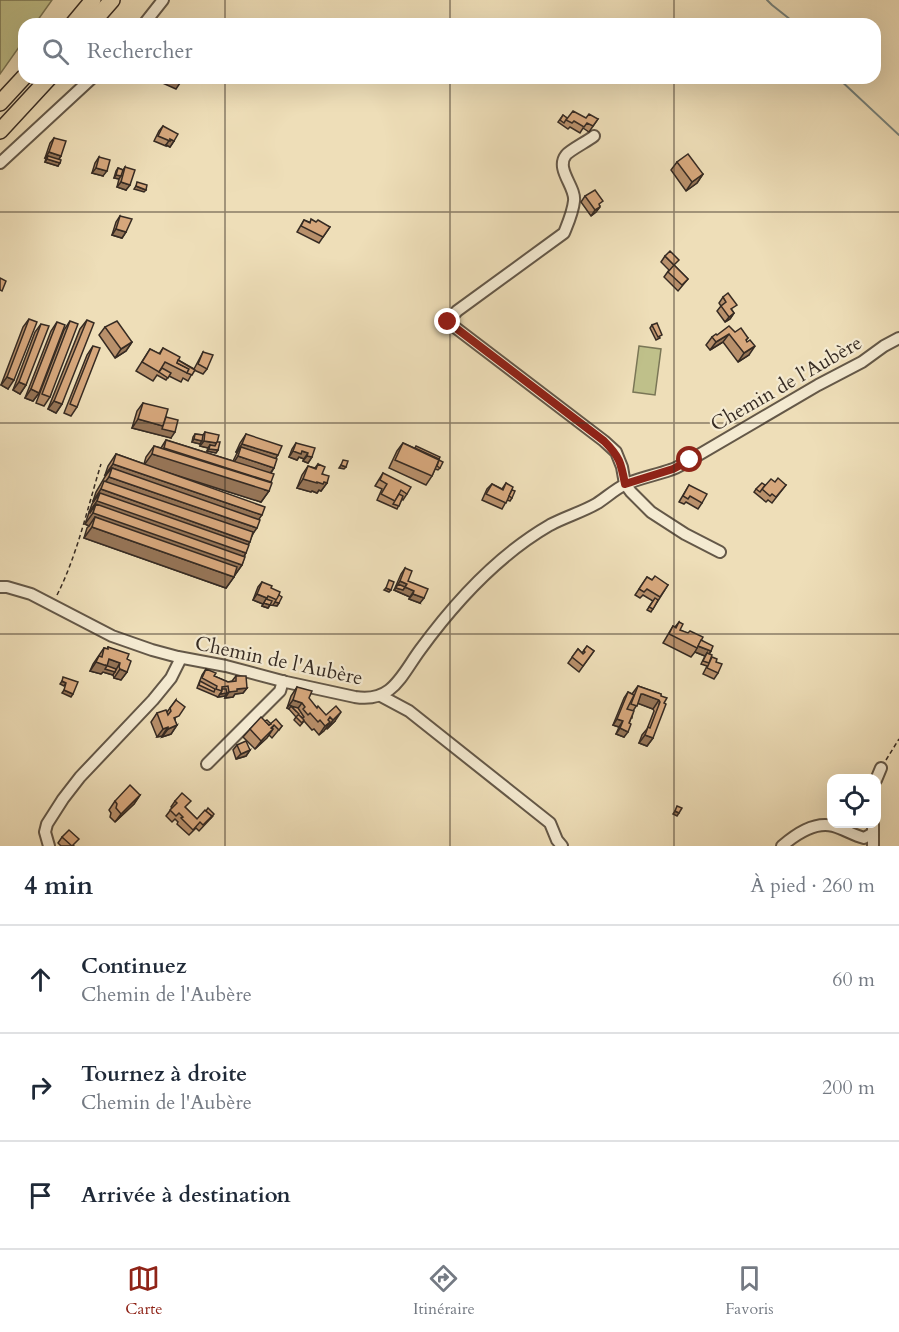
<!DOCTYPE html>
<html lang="fr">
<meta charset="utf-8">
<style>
:root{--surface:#fff;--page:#f6f6f7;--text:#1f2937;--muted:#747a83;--line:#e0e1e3;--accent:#8f2418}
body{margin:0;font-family:Cardo,serif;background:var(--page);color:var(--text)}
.controls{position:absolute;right:18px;bottom:18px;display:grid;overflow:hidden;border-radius:12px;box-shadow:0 6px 24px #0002}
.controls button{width:54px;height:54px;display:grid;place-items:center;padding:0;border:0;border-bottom:2px solid var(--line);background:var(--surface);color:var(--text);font:30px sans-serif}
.stop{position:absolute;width:18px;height:18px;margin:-14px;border:4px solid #8f2418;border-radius:50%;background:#fff}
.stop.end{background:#8f2418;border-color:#fff;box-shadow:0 2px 6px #0008}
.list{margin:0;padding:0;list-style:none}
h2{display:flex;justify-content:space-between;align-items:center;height:78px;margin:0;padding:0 24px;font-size:26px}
h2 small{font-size:20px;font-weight:400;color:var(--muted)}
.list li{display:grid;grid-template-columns:39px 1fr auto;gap:18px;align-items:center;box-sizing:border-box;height:108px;padding:0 24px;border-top:2px solid var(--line)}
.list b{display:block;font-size:22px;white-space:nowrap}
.list p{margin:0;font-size:20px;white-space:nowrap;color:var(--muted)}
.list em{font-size:20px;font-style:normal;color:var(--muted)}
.icon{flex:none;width:33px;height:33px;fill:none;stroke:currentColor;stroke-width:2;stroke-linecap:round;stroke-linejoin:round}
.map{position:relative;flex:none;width:899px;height:846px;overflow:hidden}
.search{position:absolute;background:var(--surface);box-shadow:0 6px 24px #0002;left:18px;right:18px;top:18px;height:66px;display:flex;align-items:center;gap:15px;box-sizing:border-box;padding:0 21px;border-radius:18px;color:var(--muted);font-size:22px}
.sheet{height:402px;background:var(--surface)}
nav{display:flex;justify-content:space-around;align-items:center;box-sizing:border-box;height:84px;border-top:2px solid var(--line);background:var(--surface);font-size:16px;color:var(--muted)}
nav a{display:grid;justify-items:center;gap:3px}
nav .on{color:var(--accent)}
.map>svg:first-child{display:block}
.green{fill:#bfc08a;stroke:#7a7656;stroke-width:1.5}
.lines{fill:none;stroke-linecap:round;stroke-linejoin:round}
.stream{stroke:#74817c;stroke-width:2}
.minor-casing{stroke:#645848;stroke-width:14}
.highway-casing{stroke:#362b23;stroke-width:18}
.path{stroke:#362b23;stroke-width:1.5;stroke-dasharray:4.5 3;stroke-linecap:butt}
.minor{stroke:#f4ead1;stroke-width:10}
.highway{stroke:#eedeb8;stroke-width:15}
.wall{fill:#b8906b;stroke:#362b23;stroke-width:1.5}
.shaded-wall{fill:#967557;stroke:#362b23;stroke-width:1.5}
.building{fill:#d6a77c;stroke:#362b23;stroke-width:1.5}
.route{stroke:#8f2418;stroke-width:8}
.grid{fill:none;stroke:#362b23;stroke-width:1.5;stroke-opacity:0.55}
.labels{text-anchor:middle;stroke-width:4.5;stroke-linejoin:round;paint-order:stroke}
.street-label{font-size:20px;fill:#362b23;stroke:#f4ead1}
</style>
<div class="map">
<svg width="899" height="846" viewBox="0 0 899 846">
<rect width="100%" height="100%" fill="#eedeb8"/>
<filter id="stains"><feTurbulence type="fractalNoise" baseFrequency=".00333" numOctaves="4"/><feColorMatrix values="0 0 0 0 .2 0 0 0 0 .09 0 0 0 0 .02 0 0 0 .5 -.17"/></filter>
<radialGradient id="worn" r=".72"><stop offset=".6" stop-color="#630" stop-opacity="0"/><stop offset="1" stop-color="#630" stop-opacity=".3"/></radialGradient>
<g class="green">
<path d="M0,0H52L35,24H24V40L0,74Z"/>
<path d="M639,346L661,349L655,395L633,392Z"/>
</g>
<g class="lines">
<g class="stream">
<path d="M767,0L772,5L796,24"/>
<path d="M838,78L899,135"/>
</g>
<g class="minor-casing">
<g id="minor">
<path d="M144,24L163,0"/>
<path d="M594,136C588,141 570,150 566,155C555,169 576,187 574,201C573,212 568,223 564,233L457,311L448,322L604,441L616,452L622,467L625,484L631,492L651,512L685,534L720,552"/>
<path d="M0,163L92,78"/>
<path d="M0,587H7L31,594L112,636L152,650L178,657L226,666L286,682L355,697C392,703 401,676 420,650C455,602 498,555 550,525C565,517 582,512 596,504C606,498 615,489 626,484C640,478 656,475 670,470C677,468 683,464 690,460L818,385L862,362L884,346L899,338"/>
<path d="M381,696L409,711L550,823L557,840L562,846"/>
<path d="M207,764L280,691L283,681"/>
<path d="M876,780L881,768"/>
<path d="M873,824V846"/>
<path d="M49,846L45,832L47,824L63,799L80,777L153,700L171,678L181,658"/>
<path d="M782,846C795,835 814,821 833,826C844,829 853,835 864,838L873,833"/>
</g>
</g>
<g class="highway-casing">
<g id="highway">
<path d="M73,24L93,0"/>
<path d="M91,24L112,0"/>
<path d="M0,103L24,77"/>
<path d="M0,131L49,78"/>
</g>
</g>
<g class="path">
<path d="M57,595C77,556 88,506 101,464"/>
<path d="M886,760L899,739"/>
</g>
<use href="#minor" class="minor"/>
<use href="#highway" class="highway"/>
</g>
<g class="wall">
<path d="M563,115L567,118L598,119L589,132L583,128L580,133L570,127L568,129L558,122Z"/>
<path d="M163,126L174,141L170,147L166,145V146L154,141L159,131Z"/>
<path d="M54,138L61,156L59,159L58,166L45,162L46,158H45L50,143Z"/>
<path d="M99,157L103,176L92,173L95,163Z"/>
<path d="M677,162L703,174L697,183L686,191L671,170Z"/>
<path d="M125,167L126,190L117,187L119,179L114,178L116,171L118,168L123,170Z"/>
<path d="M585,196L600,206L596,212L591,216L581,202Z"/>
<path d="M120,216L126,232L122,238L112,235L116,222Z"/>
<path d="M304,220L309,222H316L330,227L319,243L297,232Z"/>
<path d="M665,256L688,279L678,291L664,277L669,270L661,262Z"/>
<path d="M723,297L734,313L730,319L725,322L717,311L721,306L719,303Z"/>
<path d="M29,319L8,389L1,385L23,327Z"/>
<path d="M87,320L62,404L56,413L48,409L80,329Z"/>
<path d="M70,321L50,397L44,406L36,403L64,330Z"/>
<path d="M57,322L39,393L33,401L25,398L51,331Z"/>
<path d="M41,324L26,385L20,394L13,390L35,332Z"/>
<path d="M652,325L660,338L656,340L650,328Z"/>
<path d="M105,327L132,342L126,351L115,358L99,335Z"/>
<path d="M735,332L748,338L746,340L749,355L738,362L723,342L710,350L706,345L712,337Z"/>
<path d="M93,346L77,407L71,416L64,413L87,355Z"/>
<path d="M163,348L178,360L194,369L203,352L207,369L203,374L194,370L188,381L183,378L181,382L169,376L166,380L157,375L153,381L136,371L150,349L159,354Z"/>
<path d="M143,403L166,417L171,438L132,428L137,411Z"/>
<path d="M205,432L217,442L218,450L216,453L207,451L208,448L200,446V444L192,442L193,437L195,434L203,435Z"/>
<path d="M246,434L276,458L274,468L271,473L269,491L261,502L172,474L259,520L248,545L242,565L226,588L84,538L87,528L89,526L85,524L92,504L94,501H93L96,492L106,475H105L108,466L116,454L144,464L146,457L154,446L161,448L166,440L233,461L237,453L236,452L240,443Z"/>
<path d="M296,443L312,457L308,463L303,461L304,459L299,457L297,460L289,457L292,449Z"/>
<path d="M403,443L439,459L440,468L438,470L435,469L432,476L426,485L389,468L397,451Z"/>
<path d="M318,464L327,483L321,491L319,490L317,493L312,491L311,492L297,488L302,475L308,466L315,468Z"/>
<path d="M383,473L407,494L403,500L402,499L397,509L377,500L382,489L375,486Z"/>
<path d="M775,482L786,485L772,503L768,500L766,502L754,492L756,489Z"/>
<path d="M506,483L512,490V498L510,501L507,500L502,509L482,500L487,489L492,484L502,489Z"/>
<path d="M689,485L702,503L698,509L686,502L684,504L679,502Z"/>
<path d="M405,568L408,581L420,603L409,599L410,597L394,590L401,574Z"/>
<path d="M647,577L652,580L668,585L651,612L647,610L653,601L643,595L640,598L635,595Z"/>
<path d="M262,582L279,595V603L277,606L270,605L268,608L262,606L263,604L253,600L258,587Z"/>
<path d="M679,622L680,630L701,640L711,651L709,654L710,660L716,662L718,673L714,679L703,674L707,666L701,664L705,656L695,652L691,657L663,643L673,626L675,627Z"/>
<path d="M587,646L594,651L579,672L568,663L578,649L582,653Z"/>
<path d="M108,647L127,659V672L121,680L114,678L113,675L103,672L101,674L90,671L93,664L104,648L107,649Z"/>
<path d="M206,669L214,676L228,682L232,681L236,676L247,688L243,693L235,694L233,697L225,698V696L218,697L197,688L202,675Z"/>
<path d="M638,686L661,694L653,738L647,746L639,743L642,735L647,729L654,711L653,709L638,703L633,711L632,718H631L624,737L616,734L619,727L613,725L624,698L628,692L632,694Z"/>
<path d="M297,687L317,708L326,715L335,721L327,729L326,728L319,735L314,729L312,730L304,721L300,726L294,720L296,717L289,709L287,708L291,696Z"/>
<path d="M176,700L175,721L177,725L171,734L162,737V736L157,737L151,722L157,713L167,712Z"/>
<path d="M265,721L271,724L282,726L272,738L269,735L255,749L243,737L250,729Z"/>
<path d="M237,745L250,750L246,756L236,759L233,750Z"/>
<path d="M140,795L134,804L115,822L110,817L111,813L109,810L115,801Z"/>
<path d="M175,801L186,808L197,819L212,817L199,831L196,828L189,835L177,824L178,822L175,819L172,822L166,816L172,808L171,807Z"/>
<path d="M62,837L74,846H61L58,843Z"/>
</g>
<g class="shaded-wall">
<path d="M161,78H169L180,83L176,89L158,81Z"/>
<path d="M170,139L174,141L170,147L166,145Z"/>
<path d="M49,152L61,156L57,162L48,156L46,158H45Z"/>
<path d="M47,159L60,163L58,166L45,162Z"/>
<path d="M96,168L107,171L103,176L92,173Z"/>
<path d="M703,174L697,183L686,191L692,182Z"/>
<path d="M116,175L121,176L119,179L114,178Z"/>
<path d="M121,182L130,185L126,190L117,187Z"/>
<path d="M136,186L146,190L144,192L134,189Z"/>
<path d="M600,207L596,212L591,216L595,210Z"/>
<path d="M116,229L126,232L122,238L112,235Z"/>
<path d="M734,313L730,319L725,322L729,317Z"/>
<path d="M729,334L723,342L710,350L716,342Z"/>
<path d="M132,342L126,351L115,358L121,349Z"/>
<path d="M755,346L749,355L738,362L744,353Z"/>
<path d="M7,377L14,380L8,389L1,385Z"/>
<path d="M19,382L26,385L20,394L13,390Z"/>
<path d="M31,389L39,393L33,401L25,398Z"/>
<path d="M54,401L62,404L56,413L48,409Z"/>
<path d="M138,419L163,426L175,432L171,438L132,428Z"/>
<path d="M194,439L202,441L200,444L192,442Z"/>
<path d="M204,441L217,443L213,449L210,445L208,448L200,446Z"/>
<path d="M242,444L278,455L272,464L241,447L237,453L236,452Z"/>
<path d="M164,448L271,482L265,490L269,491L261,502L144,465L152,454L159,456Z"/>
<path d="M209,449L218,450L216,453L207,451Z"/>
<path d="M293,451H302L308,453L304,459L299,457L297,460L289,457Z"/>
<path d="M238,456L274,468L268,476L232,465Z"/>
<path d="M307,456L312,457L308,463L303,461Z"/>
<path d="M113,464L262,515L254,526L112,468L106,475H105Z"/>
<path d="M341,465L346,467L344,469L339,468Z"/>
<path d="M109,477L257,528L249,539L103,485Z"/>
<path d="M303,479L317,482H324L327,483L321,491L319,490L317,493L312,491L311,492L297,488Z"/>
<path d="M101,489L250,542L243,552L246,553L239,564L242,565L234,576L95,517L89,526L85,524L93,513L96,504L90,513L89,512L97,501L100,493L94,501H93Z"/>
<path d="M92,527L234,577L226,588L84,538Z"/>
<path d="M400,581L407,584L403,590L398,584L396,587Z"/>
<path d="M405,587L414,591L410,597L394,590L396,588L403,590Z"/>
<path d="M386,588L391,590L389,592L384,590Z"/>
<path d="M257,594L267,598L263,604L253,600Z"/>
<path d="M413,594L424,598L420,603L409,599Z"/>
<path d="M275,602L279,603L277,606L273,605Z"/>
<path d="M264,603L270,605L268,608L262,606Z"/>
<path d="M698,646L711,651L707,657V653L705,656L695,652Z"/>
<path d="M109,659L120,663L113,675L103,672L101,674L90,671L96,662Z"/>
<path d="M120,669L127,672L121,680L114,678Z"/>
<path d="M62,681L66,683L64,686L60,684Z"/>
<path d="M247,688L243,693L235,694L233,697L225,698L229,692L237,689Z"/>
<path d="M64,690L73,694L71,697L62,693Z"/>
<path d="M227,693L225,696L218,697L220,694Z"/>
<path d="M641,694H643L659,700L653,709L637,703Z"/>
<path d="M293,700L302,703L296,711L291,706L289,709L287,708Z"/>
<path d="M341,712L335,721L327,729L333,720Z"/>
<path d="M617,719L623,721L619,727L613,725Z"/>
<path d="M330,722L324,731L319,735L325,726Z"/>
<path d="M177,725L171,734L162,737L168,729Z"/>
<path d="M274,725L268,734L273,729L267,738L255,749Z"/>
<path d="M168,727L162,736L157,737L163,729Z"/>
<path d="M620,728L628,732L624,737L616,734Z"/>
<path d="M645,735L653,738L647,746L639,743Z"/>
<path d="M250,750L246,756L236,759L241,754Z"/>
<path d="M140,795L134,804L115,822L121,814Z"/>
<path d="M675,811L679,813L677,816L673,814Z"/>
</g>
<g class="building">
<path d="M169,78H183L180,83Z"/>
<path d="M573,111L586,118L589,114L598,119L593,126L587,123L584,127L574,121L572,123L566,120Z"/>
<path d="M563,115L567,118L564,123L560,120Z"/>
<path d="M163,126L178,134L174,141L170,139V141L158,136Z"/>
<path d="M54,138L66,141L61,156L49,152Z"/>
<path d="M688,154L703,174L692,182L677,162Z"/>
<path d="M48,156L61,160L60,163L47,159Z"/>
<path d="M99,157L110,160L107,171L96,168Z"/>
<path d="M125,167L135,170L130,185L121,182Z"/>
<path d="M118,168L123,170L121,176L116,175Z"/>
<path d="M137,182L147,185L146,190L136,186Z"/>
<path d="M595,190L603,201L599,204L600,207L595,210L585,196Z"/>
<path d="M120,216L132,219L126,232L116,229Z"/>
<path d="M311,219L316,222L318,220L330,227L323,237L301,226L304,220L310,223Z"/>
<path d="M670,251L679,260L674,265L665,256Z"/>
<path d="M674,265L688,279L682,285L668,272Z"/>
<path d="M0,278L6,281L2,291L0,290Z"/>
<path d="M728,293L737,305L731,309L734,313L729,317L721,306L726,302L723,297Z"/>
<path d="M29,319L37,322L14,380L7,377Z"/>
<path d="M87,320L94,323L62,404L54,401Z"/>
<path d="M70,321L78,324L50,397L42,394Z"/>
<path d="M117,321L132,342L121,349L105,327Z"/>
<path d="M57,322L65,325L39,393L31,389Z"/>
<path d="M657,323L662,335L658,337L652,325Z"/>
<path d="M41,324L49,326L26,385L19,382Z"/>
<path d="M729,326L735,332L741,328L748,338L746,340L747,342L750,340L755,346L744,353L729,334L716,342L712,337L716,334L717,335Z"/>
<path d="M93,346L100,348L77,407L70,404Z"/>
<path d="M163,348L180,357L177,363L189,369L187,373L165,362L159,372L142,362L150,349L160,354Z"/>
<path d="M203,352L213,355L207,369L198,364Z"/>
<path d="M178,360L195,370L192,375L187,373L189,369L177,363Z"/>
<path d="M162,368L171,373L168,378L159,372Z"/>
<path d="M143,403L168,409L163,426L138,419Z"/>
<path d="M166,417L178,420L175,432L162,429Z"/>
<path d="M205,432L219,435L217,443L204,441Z"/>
<path d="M195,434L203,435L202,441L194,439Z"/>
<path d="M246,434L282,446L278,455L242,444Z"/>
<path d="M166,440L274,474L271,482L164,448Z"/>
<path d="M217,442H220L218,450L209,449L210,445L215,446Z"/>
<path d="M296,443L315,448L312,457L307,456L308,453L302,451L301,454L293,451Z"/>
<path d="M403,443L439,460L432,476L395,460Z"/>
<path d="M154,446L272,483L269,491L152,454Z"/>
<path d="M416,446L440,457L439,459L415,448Z"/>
<path d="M241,447L277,459L274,468L238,456Z"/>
<path d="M116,454L265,507L262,515L113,464Z"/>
<path d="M343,460L348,461L346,467L341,465Z"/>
<path d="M439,460L443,462L440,468L437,466Z"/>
<path d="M318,464L325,467L322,474L329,476L327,483L324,482L323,484L317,482V483L303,479L308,466L316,469Z"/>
<path d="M112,468L260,520L257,528L109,477Z"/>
<path d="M383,473L411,487L407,494L401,490L395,501L381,494L387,484L380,480Z"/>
<path d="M778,478L786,485L776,497L772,494L770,496L762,489L771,479L775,482Z"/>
<path d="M104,481L253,532L250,542L101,489Z"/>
<path d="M506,483L513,487L506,503L486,494L492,484L503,490Z"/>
<path d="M762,483L765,485L760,492L756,489Z"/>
<path d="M689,485L707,494L702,503L690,496L688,499L683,496Z"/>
<path d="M512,490L515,491L512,498L509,496Z"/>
<path d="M100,493L249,545L246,553L97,501Z"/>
<path d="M399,494L403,496L399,506L393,504Z"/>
<path d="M96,504L245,557L242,565L93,513Z"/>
<path d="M95,517L237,567L234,577L92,527Z"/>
<path d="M405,568L412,571L408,581L428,589L424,598L413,594L414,591L405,587L407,584L400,581Z"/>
<path d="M655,576L668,585L660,597L647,589L644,592L639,589L647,577L652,580Z"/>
<path d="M389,580L394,582L391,590L386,588Z"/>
<path d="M262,582L272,586L271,588L280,592L277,600L268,596L267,598L257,594Z"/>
<path d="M398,584L405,587L403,590L396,588Z"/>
<path d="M279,595L282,597L279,603L275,602Z"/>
<path d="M655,598L658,600L653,609L649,607Z"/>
<path d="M266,599L272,601L270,605L264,603Z"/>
<path d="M679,622L683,624L680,630L688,633L690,631L703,637L697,648L669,634L673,626L676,628Z"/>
<path d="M701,640L713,646L711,651L698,646Z"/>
<path d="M587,646L594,651L583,666L572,657L578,649L583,654L585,652L584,650Z"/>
<path d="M108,647L129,654L127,659L131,661L127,672L120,669L119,667L120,663L109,659L107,666L96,662L99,656L102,657L104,648L108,649Z"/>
<path d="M707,653L712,655L709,663L703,661Z"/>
<path d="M712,657L717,659L716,662L722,664L718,673L707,668Z"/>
<path d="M105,665L116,669L115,672L105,669L107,666Z"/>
<path d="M206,669L216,673L214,676L228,682L236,681V676H246L247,688L237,689V691L229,692L228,686L222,687V691L216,689L217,686L202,678Z"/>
<path d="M63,677L78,682L73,694L64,690L66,683L62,681Z"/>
<path d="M200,681L215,689L214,692L199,685Z"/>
<path d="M638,686L661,694V696L667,698L664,703L666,704L653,738L645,735L648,727L650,728L660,702L659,700L643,694H641L637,706L631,704Z"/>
<path d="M297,687L312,691L309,698L317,708L318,706L326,715L336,706L341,712L333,720L330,717L328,720L330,722L325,726L320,720L318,722L310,713L308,715L303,709L305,707L302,703L293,700Z"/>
<path d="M222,689H226L227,693L220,694L222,691Z"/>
<path d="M628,692L634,695L627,709L634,711L629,723L631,724L628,732L620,728L623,721L617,719Z"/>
<path d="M176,700L185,707L179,716L174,718L177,725L168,729V727L163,729L157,713L166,710L168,715L171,711L170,708Z"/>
<path d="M291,706L298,708L304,717L303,718L299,715L304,720L302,723L296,717L299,714Z"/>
<path d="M261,717L269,725L276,719L282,726L279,730L274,725L271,728L273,729L261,741L250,729Z"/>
<path d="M267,720L271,724L269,725L265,721Z"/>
<path d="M246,741L250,750L241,754L237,745Z"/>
<path d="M130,785L140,795L121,814L116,808L117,804L115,801Z"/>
<path d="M182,793L191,801L185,807L197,819L205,810L212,816L203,825L200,822L193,830L181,818L183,817L179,813L176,816L170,810L177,803L175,801Z"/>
<path d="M677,806L682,808L679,813L675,811Z"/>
<path d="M208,808L214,814L210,819L212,816L206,811Z"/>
<path d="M69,830L79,839L72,846L62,837Z"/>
</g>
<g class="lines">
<path class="route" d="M448,322L604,441C620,457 621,463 625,484L673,469L690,460"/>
</g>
<path class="grid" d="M225,0V24M450,0V24M674,0V24M225,78V846M450,78V846M674,78V846M0,212H899M0,423H899M0,634H899"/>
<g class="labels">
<g class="street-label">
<text transform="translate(786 383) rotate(-30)" y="7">Chemin de l'Aubère</text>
<text transform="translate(279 660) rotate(12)" y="7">Chemin de l'Aubère</text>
</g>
</g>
<rect width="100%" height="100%" filter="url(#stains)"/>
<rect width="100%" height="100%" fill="url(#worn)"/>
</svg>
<div class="controls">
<button><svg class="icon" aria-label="locate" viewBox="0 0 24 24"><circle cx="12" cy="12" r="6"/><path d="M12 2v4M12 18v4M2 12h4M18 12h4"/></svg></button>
</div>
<div class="stop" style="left:690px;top:460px"></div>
<div class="stop end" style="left:448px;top:322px"></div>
<div class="search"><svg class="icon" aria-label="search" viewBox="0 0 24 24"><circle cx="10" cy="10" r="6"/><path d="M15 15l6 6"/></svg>Rechercher</div>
</div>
<section class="sheet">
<h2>4 min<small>À pied · 260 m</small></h2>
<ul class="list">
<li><svg class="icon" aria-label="ahead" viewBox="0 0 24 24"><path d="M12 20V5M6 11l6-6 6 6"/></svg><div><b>Continuez</b><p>Chemin de l'Aubère</p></div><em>60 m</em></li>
<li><svg class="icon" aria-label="right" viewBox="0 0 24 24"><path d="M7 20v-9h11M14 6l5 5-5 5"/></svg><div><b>Tournez à droite</b><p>Chemin de l'Aubère</p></div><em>200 m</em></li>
<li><svg class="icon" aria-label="arrive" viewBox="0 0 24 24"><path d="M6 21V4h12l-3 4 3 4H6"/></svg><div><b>Arrivée à destination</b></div></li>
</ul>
</section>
<nav>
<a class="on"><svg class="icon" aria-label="map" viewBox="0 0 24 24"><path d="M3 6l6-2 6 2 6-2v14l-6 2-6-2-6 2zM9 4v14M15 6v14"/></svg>Carte</a>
<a><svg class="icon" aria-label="directions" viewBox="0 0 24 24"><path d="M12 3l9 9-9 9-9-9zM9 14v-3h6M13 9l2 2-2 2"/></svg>Itinéraire</a>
<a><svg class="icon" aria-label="saved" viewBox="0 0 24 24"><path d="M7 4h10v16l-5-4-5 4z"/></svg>Favoris</a>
</nav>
